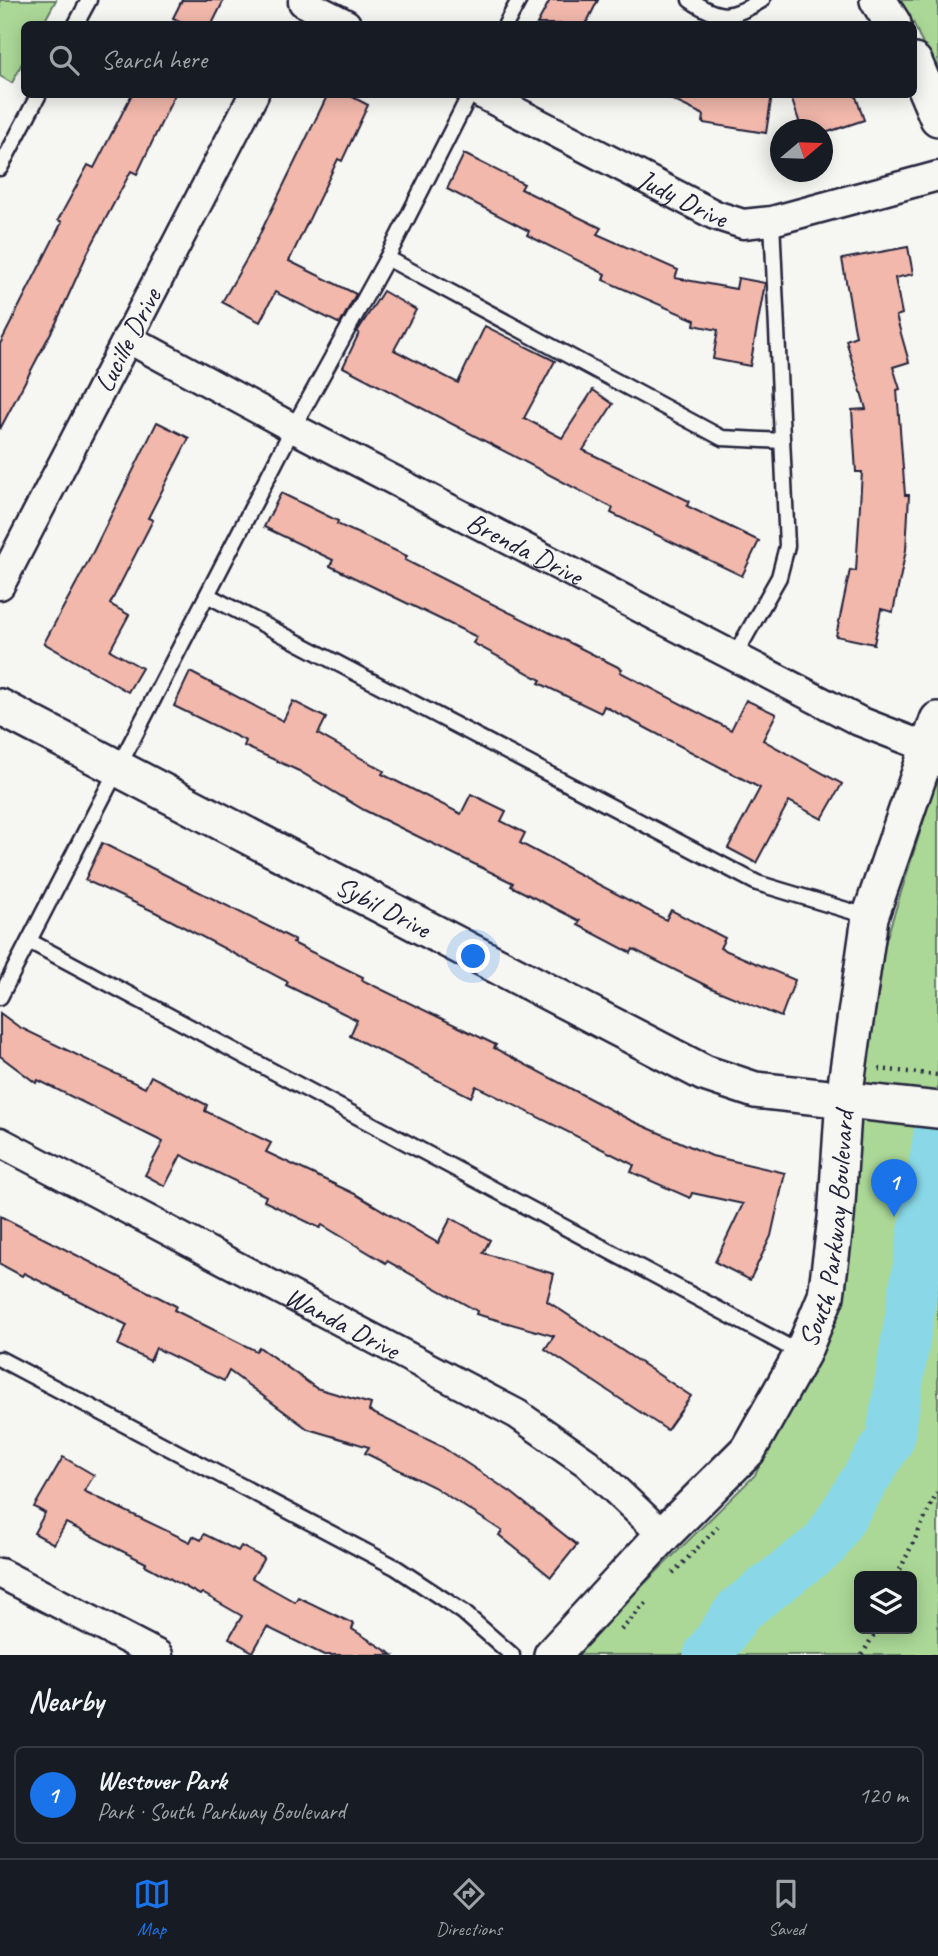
<!DOCTYPE html>
<meta charset="utf-8">
<style>
:root{--surface:#171b24;--page:#242831;--text:#f1f3f6;--muted:#9ea1a6;--line:#363941;--accent:#1a73e8}
body{margin:0;font-family:Caveat,sans-serif;background:var(--page);color:var(--text)}
.controls{position:absolute;right:21px;bottom:21px;display:grid;overflow:hidden;border-radius:10px;box-shadow:0 4px 18px #0003}
.controls button{width:63px;height:63px;display:grid;place-items:center;padding:0;border:0;border-bottom:2px solid var(--line);background:var(--surface);color:var(--text);font:35px sans-serif}
.compass{position:absolute;left:770px;top:119px;width:63px;height:63px;border-radius:50%;background:var(--surface);box-shadow:0 4px 18px #0003;rotate:71deg}
.you{position:absolute;left:474px;top:957px;width:24px;height:24px;margin:-18px;border:5px solid #fff;border-radius:50%;background:#1a73e8;box-shadow:0 0 0 10px #1a73e833}
.badge{display:grid;place-items:center;width:46px;height:46px;border-radius:50%;background:var(--accent);color:#fff;font-size:23px;font-weight:700}
.pin{position:absolute;translate:-50% -58px;filter:drop-shadow(0 2px 4px #0008)}
.pin::after{content:'';position:absolute;top:37px;width:24px;height:21px;background:inherit;clip-path:polygon(0 0,100% 0,50% 100%)}
.list{margin:0;padding:0;list-style:none}
h2{display:flex;justify-content:space-between;align-items:center;height:91px;margin:0;padding:0 28px;font-size:30px}
h2 small{font-size:23px;font-weight:400;color:var(--muted)}
.list li{display:grid;grid-template-columns:46px 1fr auto;gap:21px;align-items:center;box-sizing:border-box;height:98px;margin:0 14px 14px;padding:0 14px;border:2px solid var(--line);border-radius:10px}
.list b{display:block;font-size:26px;white-space:nowrap}
.list p{margin:0;font-size:23px;white-space:nowrap;color:var(--muted)}
.list em{font-size:23px;font-style:normal;color:var(--muted)}
.icon{flex:none;width:38px;height:38px;fill:none;stroke:currentColor;stroke-width:2;stroke-linecap:round;stroke-linejoin:round}
.map{position:relative;flex:none;width:938px;height:1655px;overflow:hidden}
.search{position:absolute;background:var(--surface);box-shadow:0 4px 18px #0003;left:21px;right:21px;top:21px;height:77px;display:flex;align-items:center;gap:18px;box-sizing:border-box;padding:0 24px;border-radius:10px;color:var(--muted);font-size:26px}
.sheet{height:203px;background:var(--surface)}
nav{display:flex;justify-content:space-around;align-items:center;box-sizing:border-box;height:98px;border-top:2px solid var(--line);background:var(--surface);font-size:19px;color:var(--muted)}
nav a{display:grid;justify-items:center;gap:4px}
nav .on{color:var(--accent)}
.map>svg:first-child{display:block}
.green{fill:#abd897;stroke:#667d69;stroke-width:2;fill-rule:evenodd}
.lines{fill:none;stroke-linecap:round;stroke-linejoin:round}
.river{stroke:#8ad8e7;stroke-width:49}
.building{fill:#f2b8ac;stroke:#22223b;stroke-width:2}
.service-casing{stroke:#22223b;stroke-width:19}
.minor-casing{stroke:#22223b;stroke-width:33}
.tertiary-casing{stroke:#22223b;stroke-width:40}
.path{stroke:#22223b;stroke-width:4.5;stroke-dasharray:2 5;stroke-linecap:butt}
.service{stroke:#f6f6f2;stroke-width:14}
.minor{stroke:#f6f6f2;stroke-width:28}
.tertiary{stroke:#f6f6f2;stroke-width:35}
.labels{text-anchor:middle;stroke-width:6;stroke-linejoin:round;paint-order:stroke}
.street-label{font-size:28px;fill:#22223b;stroke:#f6f6f2}
</style>
<div class="map">
<svg width="938" height="1655" viewBox="0 0 938 1655">
<rect width="100%" height="100%" fill="#f6f6f2"/>
<filter id="ink" filterUnits="userSpaceOnUse"><feTurbulence type="fractalNoise" baseFrequency=".0143" numOctaves="2"/><feDisplacementMap in="SourceGraphic" scale="14" xChannelSelector="R" yChannelSelector="G"/><feConvolveMatrix kernelMatrix="1 2 1 2 8 2 1 2 1" color-interpolation-filters="sRGB"/></filter>
<g filter="url(#ink)">
<g class="green">
<path d="M0,0H56L43,24H24V59L12,83L0,76Z"/>
<path d="M897,0H938V80L914,24Z"/>
<path d="M938,775V1655H572L755,1475L840,1301L860,1134L869,994ZM859,1576H912V1629H859Z"/>
</g>
<g class="lines">
<path class="river" d="M708,1655L739,1610L825,1544L890,1439L938,1133"/>
</g>
<g class="building">
<path d="M182,0H224L212,24H186L173,18Z"/>
<path d="M550,0H598L586,24H537Z"/>
<path d="M132,94H175L137,174L131,171L88,252L56,323L0,429V344L62,222L58,220L88,165L94,168Z"/>
<path d="M328,94H347L368,105L342,161L338,159L289,261L356,294L340,324L275,292L260,322L222,302L253,248Z"/>
<path d="M660,94H772L766,133L703,123L704,115Z"/>
<path d="M790,94H855L864,120L822,134V130H802Z"/>
<path d="M464,154L524,184L521,189L601,228L597,234L678,270L675,278L736,289L738,278L765,283L750,366L713,359L718,330L694,325L695,320L603,280L605,274L527,235L529,231L447,189Z"/>
<path d="M908,247L913,274L895,278L902,314L896,316L909,362L893,367L900,389L897,390L905,495H909L906,550L893,612L881,609L874,644L836,636L850,570L856,571L862,472H856L852,410L866,409L846,340L856,336L842,259Z"/>
<path d="M383,291L416,310L394,350L458,383L485,326L555,361L524,418L562,438L593,390L613,404L583,450L689,501L687,506L759,541L742,576L611,513L613,508L343,367L359,333L357,332Z"/>
<path d="M157,422L189,438L148,518L153,520L110,604L129,615L110,650L142,668L128,692L44,643L90,558Z"/>
<path d="M281,493L338,521L337,524L407,556L405,560L622,669L620,672L731,730L746,700L776,714L763,740L842,784L822,819L789,801L756,863L728,848L760,788L604,706L601,713L539,683L541,680L473,643L477,637L330,566L333,560L264,527Z"/>
<path d="M190,672L283,721L293,701L326,718L318,734L384,771L382,774L461,814L471,794L506,811L501,821L525,833L520,843L666,920L671,910L725,938L720,948L795,980L781,1017L711,988L633,949L631,953L578,925L580,921L511,886L513,883L364,810L299,771L244,746L246,741L174,706Z"/>
<path d="M102,843L295,940L293,943L363,977L362,980L496,1045L494,1048L630,1120L712,1156L785,1173L771,1236L750,1280L715,1262L743,1204L692,1193L690,1198L631,1172L634,1165L476,1086L471,1097L350,1036L357,1020L286,985L288,982L155,912L85,880Z"/>
<path d="M0,1013L19,1027L145,1088L151,1076L207,1105L205,1111L271,1143L266,1152L355,1194L438,1243L451,1218L490,1240L483,1253L554,1274L547,1301L691,1396L667,1430L545,1349L554,1336L476,1314L477,1311L387,1261L386,1263L322,1225L320,1228L264,1201L266,1196L181,1155L165,1186L145,1175L163,1142L38,1080L36,1083L0,1056Z"/>
<path d="M0,1216L176,1306L174,1310L256,1351L259,1347L316,1388L371,1404L369,1411L439,1445L512,1493L577,1545L551,1577L499,1535L502,1531L434,1487L365,1453L369,1447L308,1429L229,1371L224,1381L156,1348L150,1361L118,1345L127,1325L24,1273L22,1276L0,1264Z"/>
<path d="M63,1457L94,1475L84,1491L190,1542L193,1536L201,1540L204,1534L238,1551L241,1546L264,1558L252,1578L295,1602L298,1597L354,1624L352,1629L393,1655H324L267,1627L253,1652L229,1638L242,1616L202,1593L200,1595L145,1565L146,1563L66,1523L54,1544L34,1533L45,1513L34,1507Z"/>
</g>
<g class="lines">
<g class="service-casing">
<g id="service">
<path d="M690,0C720,21 732,18 762,0"/>
<path d="M76,24L89,0"/>
<path d="M506,24L519,0"/>
<path d="M0,168L39,94"/>
<path d="M387,258L722,438L782,441"/>
<path d="M209,596L757,883L870,917"/>
<path d="M735,655L779,577L787,546L772,221"/>
<path d="M29,941L802,1354"/>
<path d="M0,997L293,428L387,258L470,94"/>
<path d="M0,1359L395,1567L463,1612L512,1655"/>
</g>
</g>
<g class="minor-casing">
<g id="minor">
<path d="M303,2L346,24"/>
<path id="s1" d="M482,94L715,215L743,224L772,221L938,176"/>
<path id="s2" d="M127,338L293,428L859,721L929,748"/>
<path id="s3" d="M0,585L254,94"/>
<path id="s4" d="M0,1142L517,1414L587,1463L663,1535"/>
<path d="M0,1573L158,1655"/>
</g>
</g>
<g class="tertiary-casing">
<g id="tertiary">
<path d="M878,0L893,24"/>
<path d="M914,62L938,118"/>
<path id="s5" d="M0,707L704,1073L755,1090L938,1110"/>
<path id="s6" d="M552,1655L663,1535L748,1450L802,1354L826,1296L836,1218L844,1098L870,917L938,720"/>
</g>
</g>
<g class="path">
<path d="M879,1069L938,1075"/>
<path d="M673,1573L718,1527"/>
<path d="M897,1576L938,1491"/>
<path d="M621,1630L649,1600"/>
<path d="M862,1655L877,1629"/>
</g>
<use href="#service" class="service"/>
<use href="#minor" class="minor"/>
<use href="#tertiary" class="tertiary"/>
</g>
</g>
<g class="labels">
<g class="street-label">
<text dy="10" stroke="none"><textPath href="#s1" startOffset="226">Judy Drive</textPath></text>
<text dy="10" stroke="none"><textPath href="#s3" startOffset="276">Lucille Drive</textPath></text>
<text dy="10" stroke="none"><textPath href="#s2" startOffset="450">Brenda Drive</textPath></text>
<text dy="10" stroke="none"><textPath href="#s5" startOffset="432">Sybil Drive</textPath></text>
<text dy="10" stroke="none"><textPath href="#s6" startOffset="523">South Parkway Boulevard</textPath></text>
<text dy="10" stroke="none"><textPath href="#s4" startOffset="387">Wanda Drive</textPath></text>
</g>
</g>
</svg>
<div class="controls">
<button><svg class="icon" aria-label="layers" viewBox="0 0 24 24"><path d="M12 4l9 5-9 5-9-5zM3 14l9 5 9-5"/></svg></button>
</div>
<svg class="compass" viewBox="-18 -18 36 36"><path d="M0-13l5 13h-10z" fill="#e53935"/><path d="M0 13l5-13h-10z" fill="#9ea1a6"/></svg>
<div class="you"></div>
<div class="pin badge" style="left:894px;top:1217px">1</div>
<div class="search"><svg class="icon" aria-label="search" viewBox="0 0 24 24"><circle cx="10" cy="10" r="6"/><path d="M15 15l6 6"/></svg>Search here</div>
</div>
<section class="sheet">
<h2>Nearby<small></small></h2>
<ul class="list">
<li><span class="badge">1</span><div><b>Westover Park</b><p>Park · South Parkway Boulevard</p></div><em>120 m</em></li>
</ul>
</section>
<nav>
<a class="on"><svg class="icon" aria-label="map" viewBox="0 0 24 24"><path d="M3 6l6-2 6 2 6-2v14l-6 2-6-2-6 2zM9 4v14M15 6v14"/></svg>Map</a>
<a><svg class="icon" aria-label="directions" viewBox="0 0 24 24"><path d="M12 3l9 9-9 9-9-9zM9 14v-3h6M13 9l2 2-2 2"/></svg>Directions</a>
<a><svg class="icon" aria-label="saved" viewBox="0 0 24 24"><path d="M7 4h10v16l-5-4-5 4z"/></svg>Saved</a>
</nav>
